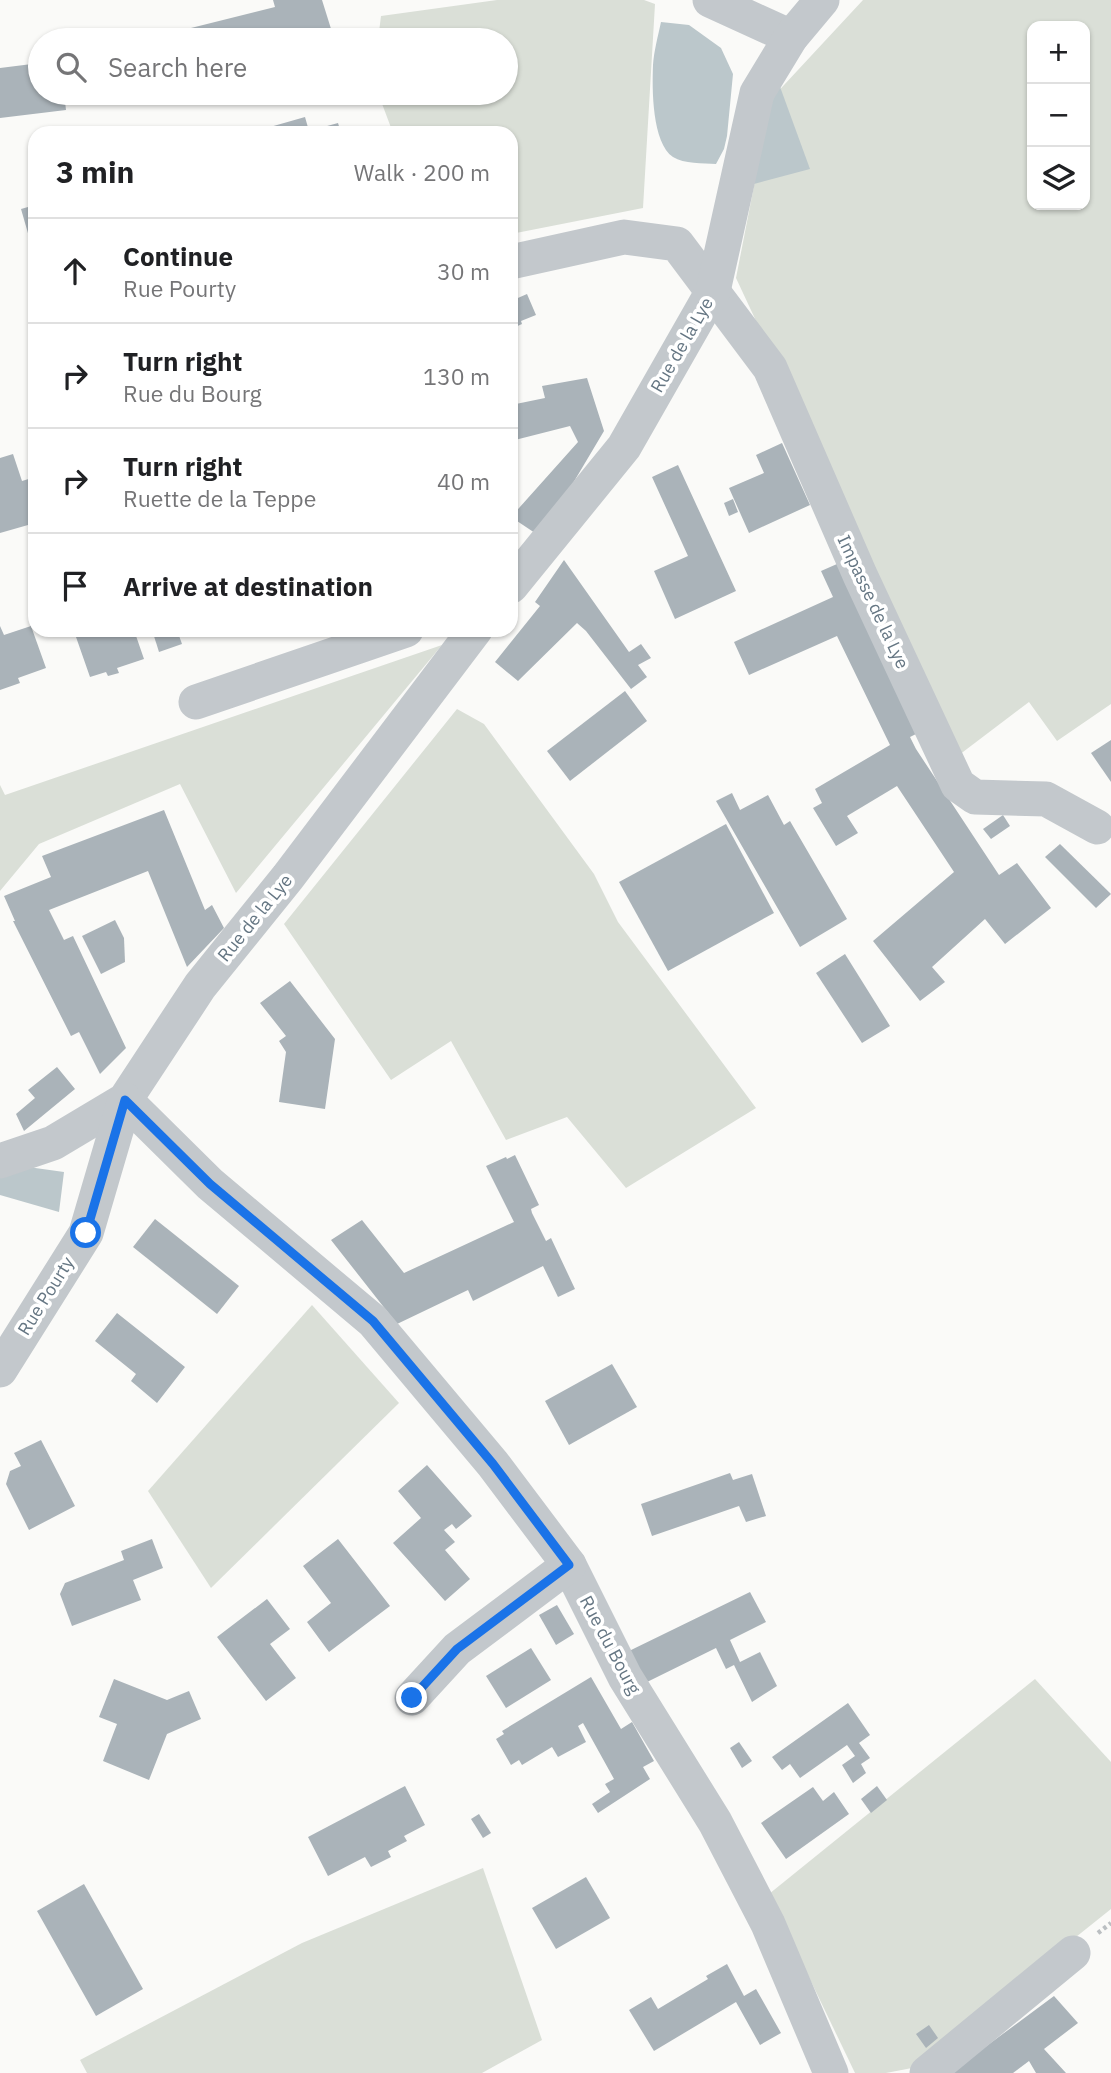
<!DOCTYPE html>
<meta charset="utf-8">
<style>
:root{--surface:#fff;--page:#f2f2f2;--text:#202124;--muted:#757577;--line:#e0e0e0}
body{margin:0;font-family:"IBM Plex Sans",sans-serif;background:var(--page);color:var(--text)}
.controls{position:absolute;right:21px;top:21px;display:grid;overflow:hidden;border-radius:14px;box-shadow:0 2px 5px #0004}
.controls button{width:63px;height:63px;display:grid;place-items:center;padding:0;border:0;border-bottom:2px solid var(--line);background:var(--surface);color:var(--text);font:35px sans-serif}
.stop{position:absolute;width:21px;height:21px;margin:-16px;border:5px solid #1a73e8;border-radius:50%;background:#fff}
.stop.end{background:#1a73e8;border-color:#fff;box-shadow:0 2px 7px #0008}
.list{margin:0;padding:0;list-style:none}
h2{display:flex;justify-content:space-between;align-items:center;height:91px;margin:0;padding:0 28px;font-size:30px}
h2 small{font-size:23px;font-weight:400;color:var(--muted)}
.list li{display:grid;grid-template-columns:46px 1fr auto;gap:21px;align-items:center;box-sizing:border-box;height:105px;padding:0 28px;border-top:2px solid var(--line)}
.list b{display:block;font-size:26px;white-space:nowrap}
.list p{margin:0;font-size:23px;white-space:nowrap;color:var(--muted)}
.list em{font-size:23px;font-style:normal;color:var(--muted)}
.icon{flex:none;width:38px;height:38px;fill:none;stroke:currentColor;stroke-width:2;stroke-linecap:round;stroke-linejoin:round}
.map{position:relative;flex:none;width:1111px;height:2073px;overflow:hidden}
.search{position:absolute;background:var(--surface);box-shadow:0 2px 5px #0004;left:28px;top:28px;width:490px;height:77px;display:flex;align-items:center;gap:18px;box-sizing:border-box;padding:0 24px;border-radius:38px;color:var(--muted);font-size:26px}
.panel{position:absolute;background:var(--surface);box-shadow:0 2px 5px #0004;left:28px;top:126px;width:490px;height:511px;border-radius:21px}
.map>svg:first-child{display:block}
.green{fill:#dadfd7;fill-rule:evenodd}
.water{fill:#bbc7cb}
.building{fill:#aab3b9}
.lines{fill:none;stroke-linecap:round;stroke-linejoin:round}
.path{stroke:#bbbfc2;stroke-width:4.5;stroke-dasharray:3.5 3.5;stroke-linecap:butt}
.minor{stroke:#c3c8cc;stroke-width:35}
.route{stroke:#1a73e8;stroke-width:9}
.labels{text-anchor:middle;stroke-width:7;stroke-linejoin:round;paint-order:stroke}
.street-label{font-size:18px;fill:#657683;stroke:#fff}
</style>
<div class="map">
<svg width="1111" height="2073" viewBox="0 0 1111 2073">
<rect width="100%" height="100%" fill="#fafaf8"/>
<g class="green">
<path d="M497,0H644L655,4L643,208L511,234V133H393L378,93H506V40H378L381,16Z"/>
<path d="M863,0H1111V704L1057,741L1029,702L959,755L736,278L771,99ZM1032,26H1085V205H1032Z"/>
<path d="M442,645L236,893L180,784L39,844L0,891V785L5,795Z"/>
<path d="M457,709L484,724L594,874L618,922L756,1108L626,1188L567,1117L506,1140L451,1041L391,1080L284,924Z"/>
<path d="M312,1305L399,1403L211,1588L148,1491Z"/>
<path d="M1035,1679L1111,1762V1909L912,2068L886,2073H855L769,1894Z"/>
<path d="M483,1868L542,2040L482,2073H87L80,2060L302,1943Z"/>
</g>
<g class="water">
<path d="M661,22L689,25L721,48L733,74L727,136L724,149L716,164C703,163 684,164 673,157C652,143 652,89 653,65C654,51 658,36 661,22Z"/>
<path d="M779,84L810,169L754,184L764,123Z"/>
<path d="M21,1166L64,1172L59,1212L0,1195V1171Z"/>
</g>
<g class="building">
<path d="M273,0H322L332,32L298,40H185L183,30L275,7Z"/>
<path d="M40,63V93H64L66,110L0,118V68Z"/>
<path d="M305,117L309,131L338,123L341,133H264L263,129Z"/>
<path d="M35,205V254H34L21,209Z"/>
<path d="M527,294L536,315L521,321L522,324L511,329V301Z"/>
<path d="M587,378L604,431L541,537L511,517L578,442L570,426L511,441V405L545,398L542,386Z"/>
<path d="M782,443L810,505L749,533L729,488L764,473L756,455Z"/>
<path d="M13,454L22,481L35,477V523L0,533V458Z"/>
<path d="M678,465L736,591L675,619L654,571L688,556L652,477Z"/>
<path d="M733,499L738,512L729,516L724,503Z"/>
<path d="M564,560L629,652L641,644L651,658L638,665L647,677L631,689L586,631L577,623L518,681L495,662L540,606L535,602Z"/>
<path d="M837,564L918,733L910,737L916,749L999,875L1017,863L1051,908L1005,944L985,919L932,967L945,982L920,1001L873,941L954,872L897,786L847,816L858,833L836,846L813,808L822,803L815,789L890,745L837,636L749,675L734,642L833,597L821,571Z"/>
<path d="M0,626L4,635L31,626L46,668L18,678L20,683L0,690Z"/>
<path d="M96,630H134L144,659L117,668L119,673L108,676L106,672L90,677L76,637Z"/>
<path d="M161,630H177L182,644L159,652L153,633Z"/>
<path d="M625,691L647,721L570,781L547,751Z"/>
<path d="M1111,740V782L1091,753Z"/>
<path d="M732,793L740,810L768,795L784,825L790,821L847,919L800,947L716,801Z"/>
<path d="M164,810L205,910L212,905L224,928L187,967L148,871L49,910L64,940L73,936L126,1048L100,1074L79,1032L71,1036L13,921H15L4,896L51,877L42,856Z"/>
<path d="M1003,815L1010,826L991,839L983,829Z"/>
<path d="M726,824L774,913L668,971L619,882Z"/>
<path d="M1060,844L1111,894L1096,908L1045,857Z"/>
<path d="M115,920L124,938L125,962L101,974L82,936Z"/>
<path d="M845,954L890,1026L862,1043L816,973Z"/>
<path d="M290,981L335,1039L325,1109L279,1102L286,1052L279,1041L286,1036L260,1003Z"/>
<path d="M57,1067L75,1089L24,1131L16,1114L35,1098L28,1090Z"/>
<path d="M515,1155L539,1205L531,1209L532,1213L546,1241L551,1238L575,1289L558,1297L543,1266L473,1301L468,1290L397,1324L331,1240L362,1220L404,1273L514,1222L486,1166L506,1157L507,1159Z"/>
<path d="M155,1219L239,1286L217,1314L133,1247Z"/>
<path d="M117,1313L185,1367L157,1403L131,1381L136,1374L95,1341Z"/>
<path d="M612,1364L637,1407L569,1445L545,1401Z"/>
<path d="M41,1440L75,1506L29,1530L6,1484L10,1471L21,1466L14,1453Z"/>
<path d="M427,1465L472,1516L456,1529L452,1524L444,1530L455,1542L445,1550L470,1579L445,1601L393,1543L421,1518L398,1491Z"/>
<path d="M730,1473L733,1480L752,1474L766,1516L746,1522L739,1506L652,1536L641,1504Z"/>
<path d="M152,1539L163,1568L133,1580L141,1600L72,1626L60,1594L65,1583L124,1560L121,1551Z"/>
<path d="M338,1539L390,1606L329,1652L307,1622L331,1603L303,1566Z"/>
<path d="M750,1592L766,1622L730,1640L740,1662L760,1652L777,1686L752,1702L734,1665L726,1669L716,1648L645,1683L629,1651Z"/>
<path d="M267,1599L290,1629L270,1644L296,1678L266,1701L217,1637Z"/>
<path d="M557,1605L574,1634L556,1645L539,1615Z"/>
<path d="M531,1648L551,1680L506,1708L486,1676Z"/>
<path d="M591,1677L621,1729L632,1722L654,1761L643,1767L650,1779L598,1813L592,1804L610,1792L605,1784L614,1779L583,1723L578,1726L586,1742L558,1757L552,1747L522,1765L519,1760L511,1765L496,1739L504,1734L502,1731Z"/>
<path d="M114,1679L167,1700L189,1691L201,1719L167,1734L149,1780L103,1761L117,1724L99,1717Z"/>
<path d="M848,1703L870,1735L859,1743L870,1758L861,1764L866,1773L853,1783L842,1765L855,1756L847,1745L800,1778L790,1764L782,1770L772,1757Z"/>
<path d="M739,1742L752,1761L742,1768L730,1748Z"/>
<path d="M405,1786L425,1825L404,1836L407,1841L388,1851L391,1857L371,1867L365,1857L328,1876L308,1837Z"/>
<path d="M877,1786L887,1800L871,1813L861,1799Z"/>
<path d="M813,1787L823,1801L834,1792L849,1814L786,1859L761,1823Z"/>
<path d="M479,1814L491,1833L483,1838L471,1819Z"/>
<path d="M586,1877L610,1918L556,1949L532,1908Z"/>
<path d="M84,1884L143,1989L96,2016L37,1911Z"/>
<path d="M727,1964L744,1996L756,1989L781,2033L760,2045L736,2002L654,2051L629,2010L651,1997L658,2009L708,1979L706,1976Z"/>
<path d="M1054,1996L1078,2023L1044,2049L1066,2073H1036L1029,2061L1013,2073H950Z"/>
<path d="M929,2025L938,2038L926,2048L916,2034Z"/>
</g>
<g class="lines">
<path class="path" d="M1098,1933L1111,1923"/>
<g class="minor">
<path d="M710,0L791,37"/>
<path d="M511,262L624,237L677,244L770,368L860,575L958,785L975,797L1046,799L1097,827"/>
<path d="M511,586L624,447L713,291L757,93L791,37L822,0"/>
<path d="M196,702L406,630"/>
<path d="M0,1161L53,1143L125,1100L200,986L288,877L475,630"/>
<path d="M0,1370L86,1233L125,1100L210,1184L373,1321L493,1464L569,1565L625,1677L715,1822L768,1924L831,2073"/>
<path d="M412,1698L457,1649L569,1565"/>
<path d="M927,2073L1073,1953"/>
</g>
</g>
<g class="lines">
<path class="route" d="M86,1233L125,1100L210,1184L373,1321L493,1464L569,1565L457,1649L412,1698"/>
</g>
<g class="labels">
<g class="street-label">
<text transform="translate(682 345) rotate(-60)" y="6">Rue de la Lye</text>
<text transform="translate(873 602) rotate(65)" y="6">Impasse de la Lye</text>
<text transform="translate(255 918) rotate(-51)" y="6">Rue de la Lye</text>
<text transform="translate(46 1296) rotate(-58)" y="6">Rue Pourty</text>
<text transform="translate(610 1645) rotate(62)" y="6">Rue du Bourg</text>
</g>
</g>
</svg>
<div class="controls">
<button>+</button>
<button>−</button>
<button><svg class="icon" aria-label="layers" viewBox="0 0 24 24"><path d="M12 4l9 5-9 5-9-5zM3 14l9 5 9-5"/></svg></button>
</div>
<div class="stop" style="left:86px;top:1233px"></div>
<div class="stop end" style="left:412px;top:1698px"></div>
<div class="search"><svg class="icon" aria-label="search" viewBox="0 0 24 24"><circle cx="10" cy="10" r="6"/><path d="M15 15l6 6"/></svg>Search here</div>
<section class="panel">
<h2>3 min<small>Walk · 200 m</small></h2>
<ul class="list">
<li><svg class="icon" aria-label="ahead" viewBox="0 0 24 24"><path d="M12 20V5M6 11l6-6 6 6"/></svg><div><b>Continue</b><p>Rue Pourty</p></div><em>30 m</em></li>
<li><svg class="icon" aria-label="right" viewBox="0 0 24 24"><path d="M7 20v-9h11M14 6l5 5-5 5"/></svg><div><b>Turn right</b><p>Rue du Bourg</p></div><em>130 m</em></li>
<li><svg class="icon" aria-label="right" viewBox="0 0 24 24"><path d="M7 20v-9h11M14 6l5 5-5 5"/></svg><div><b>Turn right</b><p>Ruette de la Teppe</p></div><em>40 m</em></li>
<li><svg class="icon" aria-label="arrive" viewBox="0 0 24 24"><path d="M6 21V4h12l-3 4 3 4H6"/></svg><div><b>Arrive at destination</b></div></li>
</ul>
</section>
</div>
